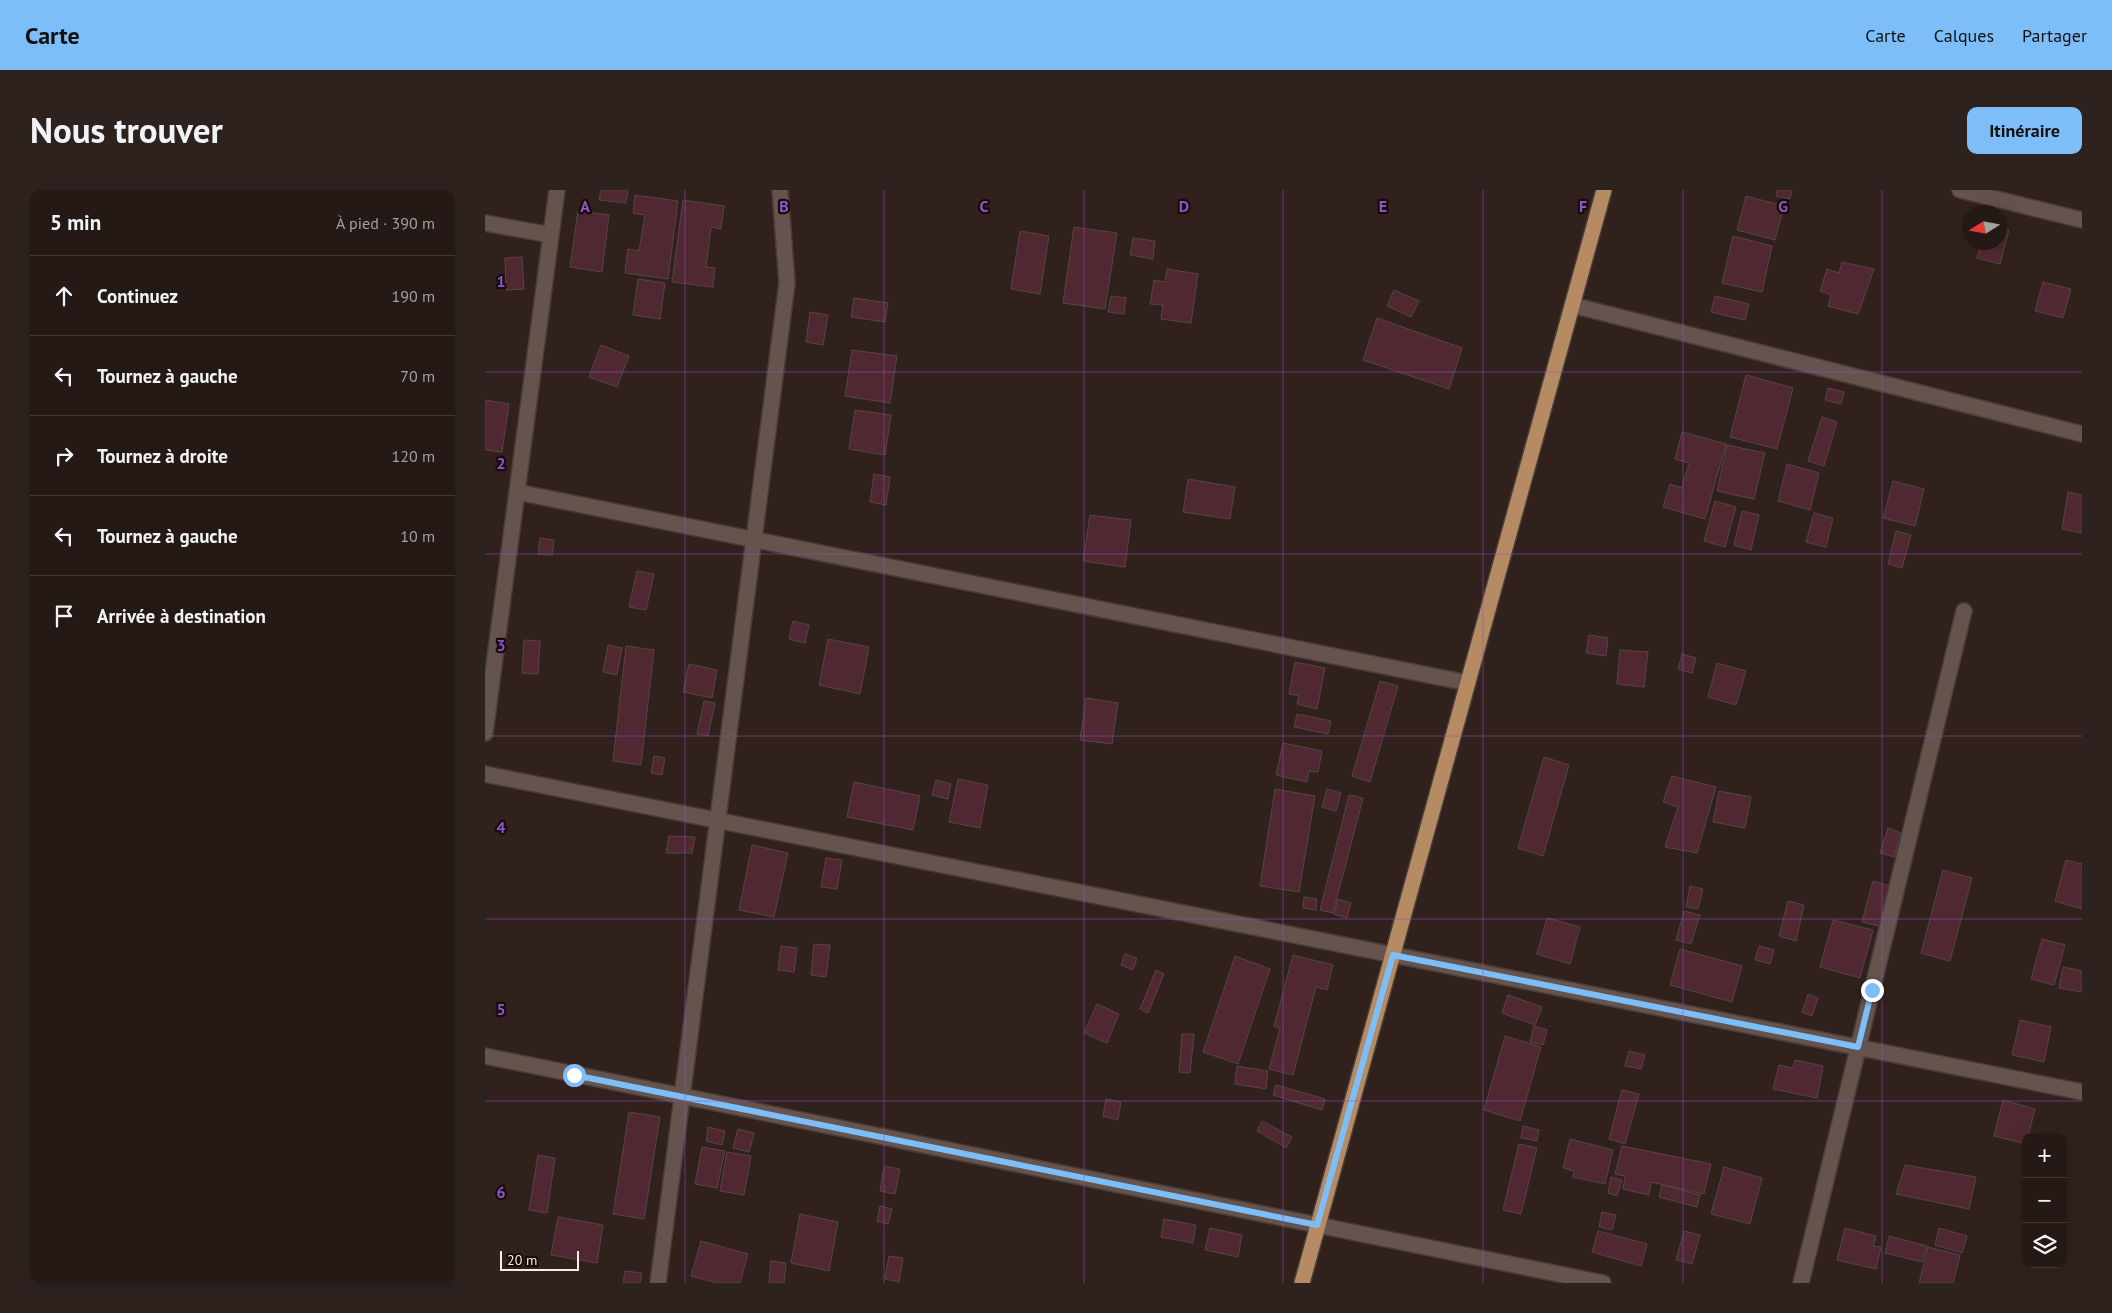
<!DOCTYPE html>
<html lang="fr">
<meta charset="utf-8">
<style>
body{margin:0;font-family:"PT Sans",sans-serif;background:#2d221e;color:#f1f3f6}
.controls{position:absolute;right:15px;bottom:15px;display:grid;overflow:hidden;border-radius:10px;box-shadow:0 5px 20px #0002}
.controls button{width:45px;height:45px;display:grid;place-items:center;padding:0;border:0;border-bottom:1px solid #423834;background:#251915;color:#f1f3f6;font:25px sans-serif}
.compass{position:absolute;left:1477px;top:15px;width:45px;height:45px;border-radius:50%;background:#251915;box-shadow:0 5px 20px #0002;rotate:259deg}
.scale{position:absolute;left:15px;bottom:12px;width:79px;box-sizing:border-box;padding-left:5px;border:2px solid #f7ece8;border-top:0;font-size:14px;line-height:18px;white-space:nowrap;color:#f7ece8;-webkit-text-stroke:4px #140d0b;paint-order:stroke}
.stop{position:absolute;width:15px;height:15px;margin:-11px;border:4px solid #7dbef9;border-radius:50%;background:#fff}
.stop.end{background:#7dbef9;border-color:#fff;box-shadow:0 1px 5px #0008}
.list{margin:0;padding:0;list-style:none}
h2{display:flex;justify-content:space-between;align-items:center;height:65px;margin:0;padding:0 20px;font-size:21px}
h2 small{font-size:16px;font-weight:400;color:#a3a0a0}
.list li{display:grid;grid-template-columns:32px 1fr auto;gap:15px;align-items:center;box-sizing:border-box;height:80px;padding:0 20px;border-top:1px solid #423834}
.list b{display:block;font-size:19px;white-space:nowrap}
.list em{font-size:16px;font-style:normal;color:#a3a0a0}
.icon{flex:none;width:28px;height:28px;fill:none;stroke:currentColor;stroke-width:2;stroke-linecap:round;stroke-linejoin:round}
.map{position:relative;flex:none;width:1597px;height:1093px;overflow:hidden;border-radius:10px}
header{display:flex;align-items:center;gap:30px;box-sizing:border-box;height:70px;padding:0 25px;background:#7dbef9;color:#111}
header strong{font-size:24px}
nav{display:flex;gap:28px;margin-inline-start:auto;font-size:18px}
.intro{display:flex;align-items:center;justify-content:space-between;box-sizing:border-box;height:120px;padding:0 30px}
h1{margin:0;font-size:35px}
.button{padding:12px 22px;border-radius:10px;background:#7dbef9;color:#111;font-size:18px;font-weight:700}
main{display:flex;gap:30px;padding:0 30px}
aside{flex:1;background:#251915;border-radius:10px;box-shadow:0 5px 20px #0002}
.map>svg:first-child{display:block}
.building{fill:#502831;stroke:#574447}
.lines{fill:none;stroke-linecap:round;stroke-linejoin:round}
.minor-casing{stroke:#493c38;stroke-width:18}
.major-casing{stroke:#493c38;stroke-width:18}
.minor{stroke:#65534d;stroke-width:15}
.major{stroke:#b58b63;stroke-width:15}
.route{stroke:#7dbef9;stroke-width:6}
.grid{fill:none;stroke:#9452c7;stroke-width:1;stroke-opacity:0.55}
.grid-label{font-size:16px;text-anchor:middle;font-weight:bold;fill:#9452c7;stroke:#140d0b;stroke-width:4.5;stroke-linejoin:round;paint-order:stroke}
</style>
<header>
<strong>Carte</strong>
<nav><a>Carte</a><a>Calques</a><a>Partager</a></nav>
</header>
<div class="intro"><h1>Nous trouver</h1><a class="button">Itinéraire</a></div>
<main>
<aside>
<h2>5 min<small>À pied · 390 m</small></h2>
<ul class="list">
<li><svg class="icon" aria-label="ahead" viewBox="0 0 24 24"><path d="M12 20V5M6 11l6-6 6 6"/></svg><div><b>Continuez</b></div><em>190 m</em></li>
<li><svg class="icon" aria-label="left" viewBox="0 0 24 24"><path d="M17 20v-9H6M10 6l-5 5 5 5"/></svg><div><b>Tournez à gauche</b></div><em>70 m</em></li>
<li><svg class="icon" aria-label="right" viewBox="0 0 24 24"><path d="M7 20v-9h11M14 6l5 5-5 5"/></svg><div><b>Tournez à droite</b></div><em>120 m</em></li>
<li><svg class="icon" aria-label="left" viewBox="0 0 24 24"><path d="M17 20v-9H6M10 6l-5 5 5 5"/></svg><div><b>Tournez à gauche</b></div><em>10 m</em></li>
<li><svg class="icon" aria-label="arrive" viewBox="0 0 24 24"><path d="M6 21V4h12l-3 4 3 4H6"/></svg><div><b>Arrivée à destination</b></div></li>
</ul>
</aside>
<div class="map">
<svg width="1597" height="1093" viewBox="0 0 1597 1093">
<rect width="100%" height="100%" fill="#31211c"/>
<path class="building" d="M116,0H143L141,13L114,10Z
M1292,0H1307L1305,9L1291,6Z
M150,5L193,11L183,89L140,83L143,59L154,61L160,25L148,23Z
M1261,6L1299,16L1290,50L1252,40Z
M198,10L239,16L236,39L226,37L221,77L230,78L228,97L187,92Z
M93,21L124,25L117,82L85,77Z
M589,37L632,43L620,119L578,113Z
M1514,38L1524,40L1515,74L1492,68L1496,52H1514Z
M535,41L564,46L555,104L526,99Z
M1248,46L1287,56L1277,102L1237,93Z
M648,48L670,51L668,69L645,65Z
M37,67L39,99L21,100L20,68Z
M1357,72L1389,79L1373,124L1343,116L1346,105L1335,101L1342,79L1354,83Z
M682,79L713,84L706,133L676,129L678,115L665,114L669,90L680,92Z
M153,89L180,93L175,129L148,125Z
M1558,92L1586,99L1578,128L1550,121Z
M909,100L934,111L926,127L902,116Z
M626,106L641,108L639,124L623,122Z
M1230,106L1264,114L1260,130L1226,122Z
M369,108L403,113L400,132L366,127Z
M325,122L343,125L338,155L321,152Z
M892,128L977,158L964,199L878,170Z
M116,155L144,166L132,197L104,187Z
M367,160L412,166L405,213L360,206Z
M1261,185L1308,198L1292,259L1245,247Z
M1343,198L1359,202L1356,214L1340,210Z
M0,210L24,214L17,262L0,260Z
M370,220L406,225L400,265L364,259Z
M1337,227L1352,232L1339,276L1323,271Z
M1197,242L1241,254L1220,329L1178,317L1185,294L1197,298L1204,273L1190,269Z
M1242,255L1280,263L1269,309L1232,301Z
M1302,274L1334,283L1325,320L1293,311Z
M389,284L405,287L401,315L385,312Z
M703,289L750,297L745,329L698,322Z
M1408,291L1439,299L1430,336L1398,328Z
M1583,302L1597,305V343L1577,339Z
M1230,311L1251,317L1240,357L1219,351Z
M1257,321L1274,325L1266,360L1249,355Z
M1329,323L1348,328L1341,357L1321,352Z
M605,325L646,330L640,377L598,371Z
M1411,341L1426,345L1417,378L1403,374Z
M55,348L69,350L67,365L53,364Z
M152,381L169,384L161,420L144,417Z
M308,431L324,435L320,453L304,449Z
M1104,445L1123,448L1121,466L1101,463Z
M343,449L384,457L375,504L334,495Z
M39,450L55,451L53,484L37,483Z
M123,455L137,458L132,485L118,482Z
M141,456L169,460L156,575L128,571Z
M1135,460L1163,462L1159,497L1132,494Z
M1197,464L1211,468L1207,483L1193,479Z
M810,472L840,478L832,519L812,514L814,506L804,504Z
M1232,473L1261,481L1251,515L1223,507Z
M204,474L232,480L227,508L198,502Z
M895,491L913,496L885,592L867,586Z
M601,508L633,513L627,554L595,550Z
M219,511L230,513L223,546L212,544Z
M812,524L846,531L843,544L809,537Z
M798,553L837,561L833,582L824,581L822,592L791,585Z
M169,566L180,568L177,585L166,583Z
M1059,567L1084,575L1058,666L1033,658Z
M1187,586L1231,597L1212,663L1180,657L1193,617L1178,612Z
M473,589L503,595L495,638L464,632Z
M451,590L466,594L463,609L447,605Z
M369,592L435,606L428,640L362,627Z
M790,599L830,606L814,702L775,696Z
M842,599L856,603L851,621L837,617Z
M1234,601L1266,607L1260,638L1228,632Z
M864,605L878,608L848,723L835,720Z
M1403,638L1416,643L1409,667L1395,663Z
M184,646L210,647L207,663H181Z
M267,655L303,663L289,727L254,720Z
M341,668L357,670L352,699L336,697Z
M1581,670L1597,674V719L1570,711Z
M1458,680L1487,688L1465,771L1436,763Z
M1388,691L1405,696L1394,736L1377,732Z
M1205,696L1218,699L1213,719L1201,717Z
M819,707L832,709L831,720L818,718Z
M853,709L866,713L862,728L849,724Z
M1303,711L1319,715L1311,751L1294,746Z
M1199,721L1215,725L1206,754L1191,750Z
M1062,728L1095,737L1085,774L1052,764Z
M1348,730L1388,740L1375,788L1335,777Z
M1557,749L1580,755L1569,795L1546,789Z
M329,754L345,755L341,787L326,785Z
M296,756L312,758L309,782L293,780Z
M1274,756L1289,760L1285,774L1270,770Z
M1195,759L1257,776L1247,812L1185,795Z
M640,764L652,768L648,780L636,775Z
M808,765L848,775L842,800L831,797L808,885L784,879L795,838L789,836Z
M750,766L785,779L753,874L718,862Z
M1578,777L1597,781V802L1574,798Z
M671,780L679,784L663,823L655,819Z
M1323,804L1333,808L1327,826L1317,822Z
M1023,805L1057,817L1050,835L1017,823Z
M612,814L634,824L622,853L599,843Z
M1535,830L1566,837L1559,872L1527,865Z
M1049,836L1062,840L1058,855L1045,852Z
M697,844H709L705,883L694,882Z
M1020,846L1056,857L1035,931L999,920Z
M1144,861L1160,865L1156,879L1140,876Z
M1310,870L1338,876L1332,908L1288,899L1294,875L1308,878Z
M752,876L783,881L781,899L750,894Z
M791,895L840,909L837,920L788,905Z
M1137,900L1154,904L1140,954L1124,949Z
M621,909L636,912L633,930L618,926Z
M1518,910L1550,919L1543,947H1541V954L1509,946Z
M144,922L175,927L159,1029L128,1024Z
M777,931L807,947L801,958L772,941Z
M1038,936L1054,940L1052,951L1036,948Z
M223,937L240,941L237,955L221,951Z
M253,939L269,943L264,962L248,958Z
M1085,949L1128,960L1120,994L1088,987L1089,981L1078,978Z
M1034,954L1052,958L1036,1024L1018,1020Z
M1137,956L1226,974L1219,1004L1166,992L1164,1005L1138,999L1140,986L1130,984Z
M217,957L240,961L232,998L210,994Z
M242,962L266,966L259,1005L235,1001Z
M53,965L70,968L62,1023L44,1020Z
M1420,975L1491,987L1484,1019L1411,1004Z
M399,976L415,979L410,1004L395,1001Z
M1239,977L1277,988L1265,1034L1226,1024Z
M1126,987L1137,990L1132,1006L1123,1003Z
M1177,995L1215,1005L1212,1017L1174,1007Z
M395,1016L407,1019L403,1034L392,1031Z
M1117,1022L1131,1025L1127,1040L1114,1037Z
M315,1024L353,1032L344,1081L306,1073Z
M73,1027L118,1035L112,1073L66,1065Z
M679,1029L711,1035L708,1053L676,1047Z
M725,1038L757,1045L753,1067L720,1060Z
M1360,1038L1391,1046L1388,1056L1396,1057L1391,1079L1352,1070Z
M1454,1038L1482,1046L1477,1063L1450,1055Z
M1113,1041L1162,1054L1156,1076L1107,1062Z
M1199,1041L1215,1045L1207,1074L1191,1070Z
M1404,1046L1442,1056L1437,1072L1400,1063Z
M216,1051L263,1064L255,1093H232L206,1086Z
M1443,1057L1475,1065L1468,1093H1434Z
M404,1066L418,1068L414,1092L400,1089Z
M286,1071L301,1073L299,1093H284Z
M140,1081L157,1083L155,1093H138Z"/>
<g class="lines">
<defs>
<path id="minor" d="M1475,0L1597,30
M0,33L66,45
M1087,115L1597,244
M32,302L983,493
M0,543L72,0
M0,584L1597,902
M0,866L1118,1093
M173,1093L302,93L295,0
M1316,1093L1479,421"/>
<path id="major" d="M817,1093L1119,0"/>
</defs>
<use href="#minor" class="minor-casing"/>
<use href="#major" class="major-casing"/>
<use href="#minor" class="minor"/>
<use href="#major" class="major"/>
</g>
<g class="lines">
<path class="route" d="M89,885L832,1035L908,765L1373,857L1387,800"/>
</g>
<path class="grid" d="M200,0V1093M399,0V1093M599,0V1093M798,0V1093M998,0V1093M1198,0V1093M1397,0V1093M0,182H1597M0,364H1597M0,546H1597M0,729H1597M0,911H1597"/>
<g class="grid-label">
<text x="100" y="22">A</text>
<text x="299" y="22">B</text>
<text x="499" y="22">C</text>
<text x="699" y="22">D</text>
<text x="898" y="22">E</text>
<text x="1098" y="22">F</text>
<text x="1298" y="22">G</text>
<text x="16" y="97">1</text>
<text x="16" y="279">2</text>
<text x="16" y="461">3</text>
<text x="16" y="643">4</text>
<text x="16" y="825">5</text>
<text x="16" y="1008">6</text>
</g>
</svg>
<div class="controls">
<button>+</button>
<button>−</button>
<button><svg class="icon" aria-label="layers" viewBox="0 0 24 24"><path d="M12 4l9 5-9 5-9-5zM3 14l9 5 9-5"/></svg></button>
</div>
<svg class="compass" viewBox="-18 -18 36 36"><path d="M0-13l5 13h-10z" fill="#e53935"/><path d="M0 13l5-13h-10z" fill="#a3a0a0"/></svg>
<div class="scale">20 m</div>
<div class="stop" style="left:89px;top:885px"></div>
<div class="stop end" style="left:1387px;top:800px"></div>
</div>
</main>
